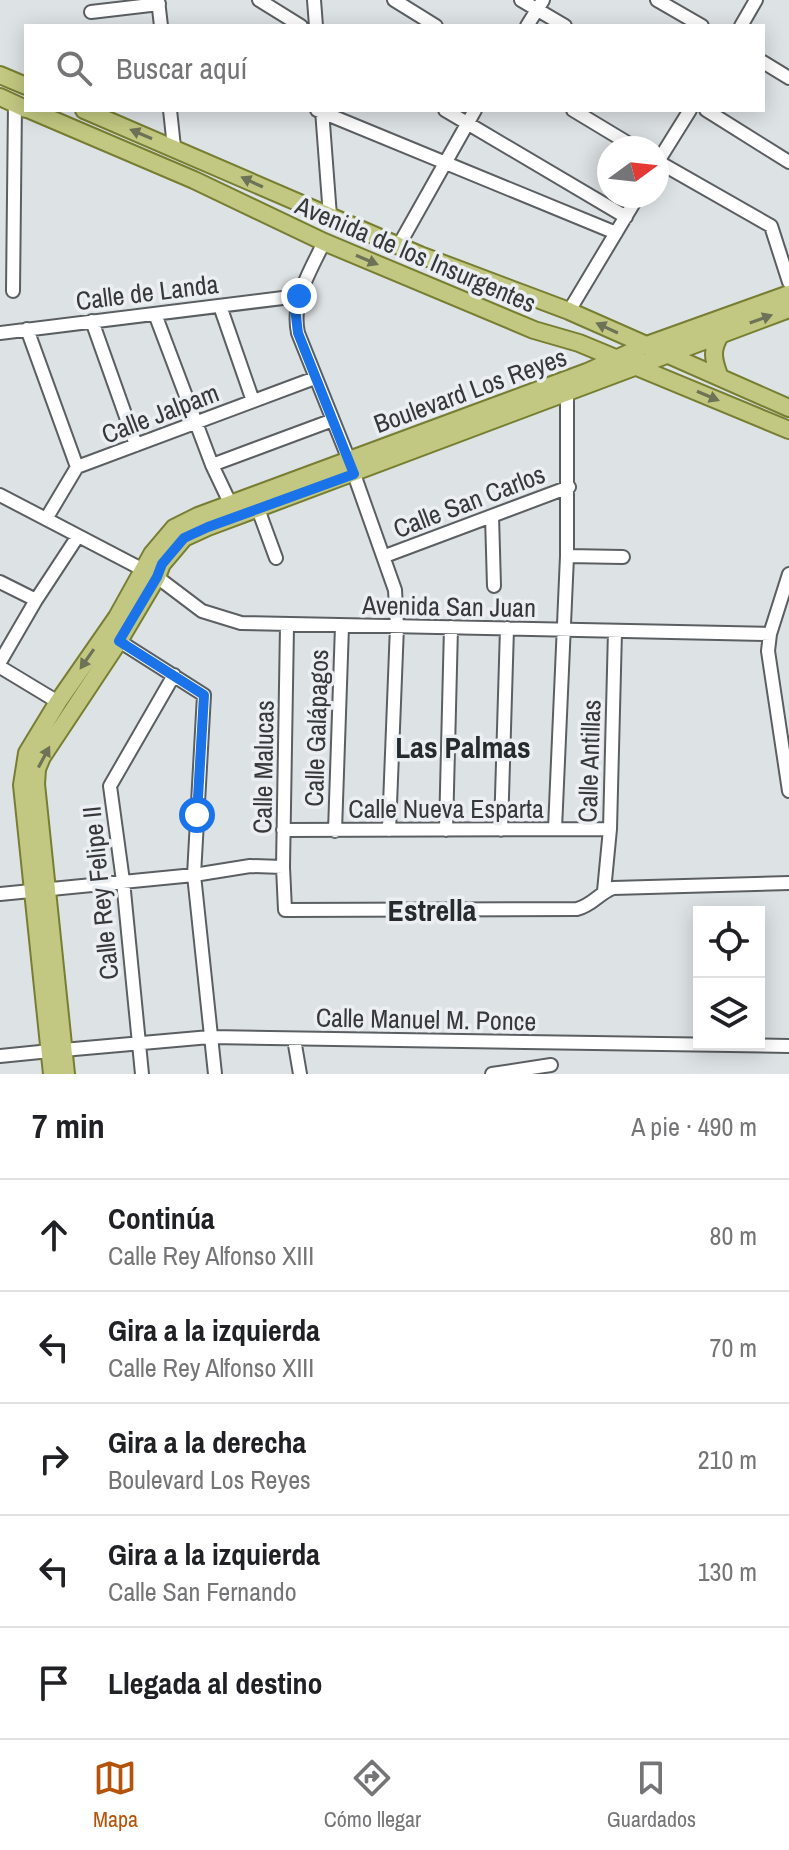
<!DOCTYPE html>
<html lang="es">
<meta charset="utf-8">
<style>
body{margin:0;font-family:"Archivo Narrow",sans-serif;background:#f2f2f2;color:#202124}
.controls{position:absolute;right:24px;bottom:24px;display:grid;overflow:hidden;border-radius:0px;box-shadow:0 4px 20px #0003}
.controls button{width:72px;height:72px;display:grid;place-items:center;padding:0;border:0;border-bottom:2px solid #e0e0e0;background:#fff;color:#202124;font:40px sans-serif}
.compass{position:absolute;left:597px;top:136px;width:72px;height:72px;border-radius:50%;background:#fff;box-shadow:0 4px 20px #0003;rotate:75deg}
.stop{position:absolute;width:24px;height:24px;margin:-18px;border:6px solid #1a73e8;border-radius:50%;background:#fff}
.stop.end{background:#1a73e8;border-color:#fff;box-shadow:0 2px 8px #0008}
.list{margin:0;padding:0;list-style:none}
h2{display:flex;justify-content:space-between;align-items:center;height:104px;margin:0;padding:0 32px;font-size:34px}
h2 small{font-size:26px;font-weight:400;color:#757577}
.list li{display:grid;grid-template-columns:52px 1fr auto;gap:24px;align-items:center;box-sizing:border-box;height:112px;padding:0 32px;border-top:2px solid #e0e0e0}
.list b{display:block;font-size:30px;white-space:nowrap}
.list p{margin:0;font-size:26px;white-space:nowrap;color:#757577}
.list em{font-size:26px;font-style:normal;color:#757577}
.icon{flex:none;width:44px;height:44px;fill:none;stroke:currentColor;stroke-width:2;stroke-linecap:round;stroke-linejoin:round}
.map{position:relative;flex:none;width:789px;height:1074px;overflow:hidden}
.search{position:absolute;background:#fff;box-shadow:0 4px 20px #0003;left:24px;right:24px;top:24px;height:88px;display:flex;align-items:center;gap:20px;box-sizing:border-box;padding:0 28px;border-radius:0px;color:#757577;font-size:30px}
.sheet{height:664px;background:#fff}
nav{display:flex;justify-content:space-around;align-items:center;box-sizing:border-box;height:112px;border-top:2px solid #e0e0e0;background:#fff;font-size:22px;color:#757577}
nav a{display:grid;justify-items:center;gap:4px}
nav .on{color:#b45309}
.map>svg:first-child{display:block}
.lines{fill:none;stroke-linecap:round;stroke-linejoin:round}
.minor-casing{stroke:#5b5f62;stroke-width:16}
.major-casing{stroke:#777e31;stroke-width:20}
.minor{stroke:#fff;stroke-width:12}
.major{stroke:#c2c881;stroke-width:16}
.oneway{fill:#6e7256}
.route{stroke:#1a73e8;stroke-width:10}
.labels{text-anchor:middle;dominant-baseline:central;stroke-width:7;stroke-linejoin:round;paint-order:stroke}
.street-label{font-size:26px;fill:#363839;stroke:#ebeff3}
.quarter-label{font-size:30px;font-weight:bold;fill:#272b2d;stroke:#ebeff3}
</style>
<div class="map">
<svg width="789" height="1074" viewBox="0 0 789 1074">
<rect width="100%" height="100%" fill="#dde2e5"/>
<g class="lines">
<defs>
<path id="minor" d="M158,0L161,26
M259,0L301,26
M314,0L316,26
M394,0L436,26
M521,0L565,26
M657,0L702,26
M91,12L159,4
M527,26L543,0
M741,26L756,0
M763,62L789,78
M170,110L174,147
M317,110L616,233
M322,110L330,216
M445,110L626,217
M573,110L636,148
M706,110L789,162
M657,161L771,226L789,282
M657,163L690,110
M324,242C310,272 291,300 298,333L349,460L395,590L397,626L389,830
M399,245L475,110
M13,291L15,104
M220,306L253,401
M569,311L638,196
M155,314L212,465L231,505
M92,321L136,445
M27,329L77,467
M0,333L299,296
M212,465L333,420
M0,495L157,577L202,611L241,623L770,634
M258,509L276,558
M492,516L494,586
M46,519L77,467L315,378
M385,556L569,487
M567,556L623,557
M789,574L770,634L768,651L789,791
M0,582L36,600
M287,626L283,867L285,910L577,909C593,905 599,893 613,888L789,883
M119,641L204,695L194,875L215,1074
M0,662L36,600L78,536
M0,667L58,702
M555,829L567,556V393
M283,830L610,829
M446,830L451,627
M501,830L507,628
M335,831L342,626
M604,891L610,829L615,631
M0,894L194,875L250,866L283,867
M294,1039L300,1074
M63,1050L210,1037L789,1046
M0,1056L50,1051
M142,1074L123,881L110,786L174,675
M492,1074L551,1065"/>
<path id="major" d="M0,75L26,86
M0,97L26,109
M30,110L194,180L324,242L534,330L579,343L789,430
M84,110L420,255L569,311L789,408
M719,375C713,359 711,349 721,334
M52,1074L22,785L27,753L58,702L117,617L152,554L174,528L198,516L587,372L644,346L789,294
M66,1074L36,784L37,769L42,757L119,641L157,577L162,564L184,538L208,527L789,309"/>
</defs>
<use href="#minor" class="minor-casing"/>
<use href="#major" class="major-casing"/>
<use href="#minor" class="minor"/>
<use href="#major" class="major"/>
</g>
<defs><path id="oneway-solid" d="M-6-.8H1V-3.2L6.5 0L1 3.2V.8H-6Z" transform="scale(2)"/></defs>
<g class="oneway">
<use href="#oneway-solid" transform="translate(141 134) rotate(-157)"/>
<use href="#oneway-solid" transform="translate(252 182) rotate(-155)"/>
<use href="#oneway-solid" transform="translate(367 260) rotate(23)"/>
<use href="#oneway-solid" transform="translate(761 319) rotate(-20)"/>
<use href="#oneway-solid" transform="translate(607 328) rotate(-155)"/>
<use href="#oneway-solid" transform="translate(708 396) rotate(23)"/>
<use href="#oneway-solid" transform="translate(87 659) rotate(125)"/>
<use href="#oneway-solid" transform="translate(44 757) rotate(-62)"/>
</g>
<g class="lines">
<path class="route" d="M197,815L204,695L119,641L157,577L162,564L184,538L208,527L354,474L298,333L295,308L299,296"/>
</g>
<g class="labels">
<g class="street-label">
<text transform="translate(416 254) rotate(23)">Avenida de los Insurgentes</text>
<text transform="translate(147 292) rotate(-7)">Calle de Landa</text>
<text transform="translate(470 390) rotate(-20)">Boulevard Los Reyes</text>
<text transform="translate(160 413) rotate(-21)">Calle Jalpam</text>
<text transform="translate(469 501) rotate(-21)">Calle San Carlos</text>
<text transform="translate(449 606) rotate(1)">Avenida San Juan</text>
<text transform="translate(316 728) rotate(-88)">Calle Galápagos</text>
<text transform="translate(589 761) rotate(-88)">Calle Antillas</text>
<text transform="translate(263 767) rotate(-89)">Calle Malucas</text>
<text x="446" y="808">Calle Nueva Esparta</text>
<text transform="translate(100 893) rotate(-96)">Calle Rey Felipe II</text>
<text transform="translate(426 1019) rotate(1)">Calle Manuel M. Ponce</text>
</g>
<g class="quarter-label">
<text x="463" y="747">Las Palmas</text>
<text x="432" y="910">Estrella</text>
</g>
</g>
</svg>
<div class="controls">
<button><svg class="icon" aria-label="locate" viewBox="0 0 24 24"><circle cx="12" cy="12" r="6"/><path d="M12 2v4M12 18v4M2 12h4M18 12h4"/></svg></button>
<button><svg class="icon" aria-label="layers" viewBox="0 0 24 24"><path d="M12 4l9 5-9 5-9-5zM3 14l9 5 9-5"/></svg></button>
</div>
<svg class="compass" viewBox="-18 -18 36 36"><path d="M0-13l5 13h-10z" fill="#e53935"/><path d="M0 13l5-13h-10z" fill="#757577"/></svg>
<div class="stop" style="left:197px;top:815px"></div>
<div class="stop end" style="left:299px;top:296px"></div>
<div class="search"><svg class="icon" aria-label="search" viewBox="0 0 24 24"><circle cx="10" cy="10" r="6"/><path d="M15 15l6 6"/></svg>Buscar aquí</div>
</div>
<section class="sheet">
<h2>7 min<small>A pie · 490 m</small></h2>
<ul class="list">
<li><svg class="icon" aria-label="ahead" viewBox="0 0 24 24"><path d="M12 20V5M6 11l6-6 6 6"/></svg><div><b>Continúa</b><p>Calle Rey Alfonso XIII</p></div><em>80 m</em></li>
<li><svg class="icon" aria-label="left" viewBox="0 0 24 24"><path d="M17 20v-9H6M10 6l-5 5 5 5"/></svg><div><b>Gira a la izquierda</b><p>Calle Rey Alfonso XIII</p></div><em>70 m</em></li>
<li><svg class="icon" aria-label="right" viewBox="0 0 24 24"><path d="M7 20v-9h11M14 6l5 5-5 5"/></svg><div><b>Gira a la derecha</b><p>Boulevard Los Reyes</p></div><em>210 m</em></li>
<li><svg class="icon" aria-label="left" viewBox="0 0 24 24"><path d="M17 20v-9H6M10 6l-5 5 5 5"/></svg><div><b>Gira a la izquierda</b><p>Calle San Fernando</p></div><em>130 m</em></li>
<li><svg class="icon" aria-label="arrive" viewBox="0 0 24 24"><path d="M6 21V4h12l-3 4 3 4H6"/></svg><div><b>Llegada al destino</b></div></li>
</ul>
</section>
<nav>
<a class="on"><svg class="icon" aria-label="map" viewBox="0 0 24 24"><path d="M3 6l6-2 6 2 6-2v14l-6 2-6-2-6 2zM9 4v14M15 6v14"/></svg>Mapa</a>
<a><svg class="icon" aria-label="directions" viewBox="0 0 24 24"><path d="M12 3l9 9-9 9-9-9zM9 14v-3h6M13 9l2 2-2 2"/></svg>Cómo llegar</a>
<a><svg class="icon" aria-label="saved" viewBox="0 0 24 24"><path d="M7 4h10v16l-5-4-5 4z"/></svg>Guardados</a>
</nav>
